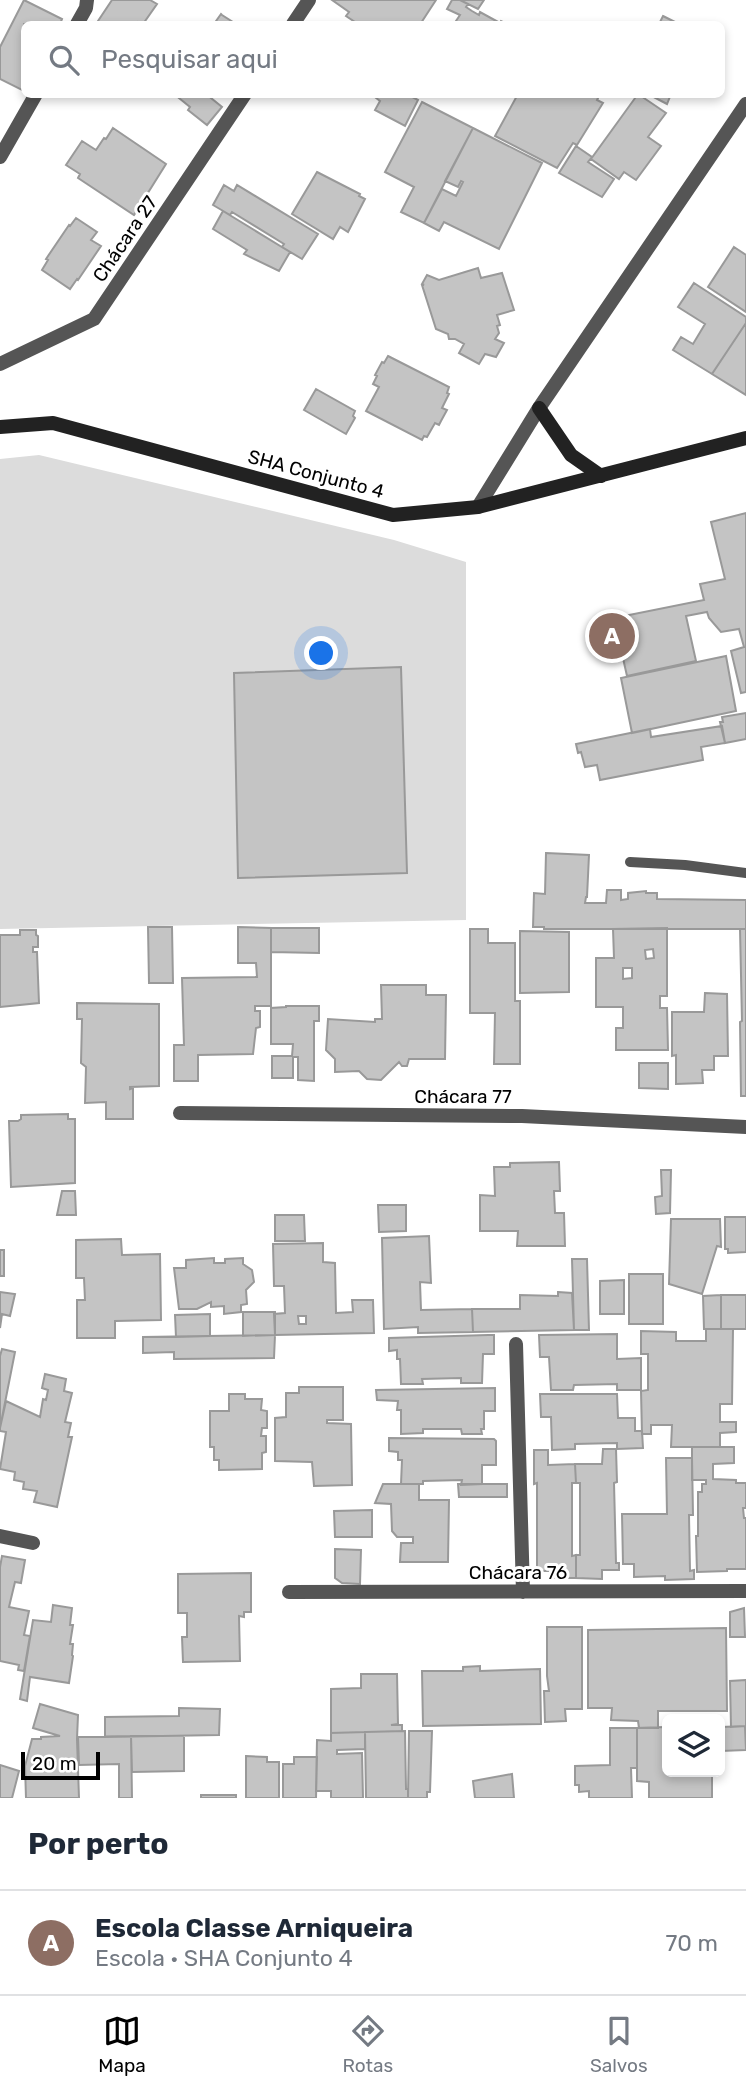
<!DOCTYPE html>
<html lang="pt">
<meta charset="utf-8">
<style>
body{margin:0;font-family:Rubik,sans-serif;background:#f6f6f7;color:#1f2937}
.controls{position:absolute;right:21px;bottom:21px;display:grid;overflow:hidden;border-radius:10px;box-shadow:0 4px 10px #0003}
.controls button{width:63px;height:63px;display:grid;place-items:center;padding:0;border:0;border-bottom:2px solid #e0e1e3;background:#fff;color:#1f2937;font:35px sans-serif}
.scale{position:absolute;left:21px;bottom:18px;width:79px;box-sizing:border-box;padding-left:7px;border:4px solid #000;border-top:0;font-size:19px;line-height:24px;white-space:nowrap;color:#000;-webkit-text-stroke:5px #fff;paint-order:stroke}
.you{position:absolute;left:322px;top:654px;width:24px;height:24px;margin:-18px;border:5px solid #fff;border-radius:50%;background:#1a73e8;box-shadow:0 0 0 10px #1a73e833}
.badge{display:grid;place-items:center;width:46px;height:46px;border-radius:50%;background:#000;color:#fff;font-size:23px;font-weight:700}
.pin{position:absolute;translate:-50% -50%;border:4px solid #fff;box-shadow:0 2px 7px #0006}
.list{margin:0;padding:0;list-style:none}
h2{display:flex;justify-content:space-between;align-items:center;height:91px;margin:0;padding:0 28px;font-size:30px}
h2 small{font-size:23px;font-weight:400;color:#747a83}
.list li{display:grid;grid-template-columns:46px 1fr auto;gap:21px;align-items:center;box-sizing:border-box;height:105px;padding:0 28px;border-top:2px solid #e0e1e3}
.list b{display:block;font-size:26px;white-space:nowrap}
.list p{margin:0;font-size:23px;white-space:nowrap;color:#747a83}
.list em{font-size:23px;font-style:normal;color:#747a83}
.icon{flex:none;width:38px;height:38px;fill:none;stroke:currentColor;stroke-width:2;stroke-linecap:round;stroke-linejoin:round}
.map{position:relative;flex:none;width:746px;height:1798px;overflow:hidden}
.search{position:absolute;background:#fff;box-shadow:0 4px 10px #0003;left:21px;right:21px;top:21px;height:77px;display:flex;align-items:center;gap:18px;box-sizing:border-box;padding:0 24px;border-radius:10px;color:#747a83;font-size:26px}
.sheet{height:196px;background:#fff}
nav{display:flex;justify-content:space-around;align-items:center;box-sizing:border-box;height:98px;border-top:2px solid #e0e1e3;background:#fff;font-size:19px;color:#747a83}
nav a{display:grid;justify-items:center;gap:4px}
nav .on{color:#000}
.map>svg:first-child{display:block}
.green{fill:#dcdcdc}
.building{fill:#c4c4c4;stroke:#999;stroke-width:2;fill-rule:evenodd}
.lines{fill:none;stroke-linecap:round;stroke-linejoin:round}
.lane{stroke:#555;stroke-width:10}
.street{stroke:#555;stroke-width:14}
.secondary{stroke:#222;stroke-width:14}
.labels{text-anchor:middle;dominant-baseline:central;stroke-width:6;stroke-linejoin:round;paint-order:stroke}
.street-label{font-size:19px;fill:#000;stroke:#fff}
</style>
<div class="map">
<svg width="746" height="1798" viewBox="0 0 746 1798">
<rect width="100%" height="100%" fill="#fff"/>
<path class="green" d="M39,455L394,540L466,562V920L0,929V459Z"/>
<path class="building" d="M24,0L62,19L60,24H24V91L0,79V47Z
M112,0H150L157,4L143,24L138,22L136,24H96Z
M332,0H436L421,23L418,24H358L346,16L349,12Z
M452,0H460L468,4L466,7L472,11L479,15L480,12L500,23L501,21L507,24H454L460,15L447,9Z
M460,0H484L478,9Z
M221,14L222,15L236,24H214Z
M663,16L679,24H659Z
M174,94H206L222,107L207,125L188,110L190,107Z
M371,94H407L418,100L405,126L375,110L380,101Z
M518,94H600L597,100L603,103L577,145L573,143L557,168L495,136Z
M638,94L666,113L648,137L661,146L636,180L624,172L619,179L591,159Z
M648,94H671L667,104Z
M422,102L473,128L424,223L401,212L414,187L385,172Z
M113,128L166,164L134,215L78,178L80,174L66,165L82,141L96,150L104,138L106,139Z
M473,128L542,163L499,249L444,222L439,231L424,223L442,189L456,196L463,182L461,181L458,187L445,181Z
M576,146L592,157L588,162L614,179L602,197L559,173Z
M317,172L360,194L359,196L365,199L348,232L340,227L333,239L292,214Z
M224,185L234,191L237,185L318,234L302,259L282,247L284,244L232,212L230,215L213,205Z
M223,211L290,252L279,271L244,254L247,250L213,229Z
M76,218L97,232L91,240L101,246L78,280L77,279L70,289L42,270L48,260L46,259L69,225L70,226Z
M734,247L746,255V312L708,287Z
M478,268L481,278L502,273L514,310L497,315L500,325L497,326L499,333L495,339L504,343L496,357L485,354L479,364L459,353L464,344L455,339H449L448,334L436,329L422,285H424L422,284L427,275L439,280Z
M694,283L746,317V323L712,374L673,350L681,337L693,344L705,324L678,307Z
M746,323V395L712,374Z
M388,356L449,387L447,393L449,394L442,408L447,410L441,421L439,425L435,423L427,437L424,436L422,440L366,411L379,387L373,384L377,376L375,375L382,362L384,363Z
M316,389L355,411L353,416L355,418L346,434L304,410Z
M746,513V692L741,693L731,651L744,647L739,629L721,632L709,618L707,612L686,616L696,661L627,676L614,618L704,600L700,584L725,579L711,522Z
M726,656L736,711L632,733L621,678Z
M401,667L407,873L238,878L234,673Z
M746,713V739L725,743L720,722H723L722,717Z
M722,726L725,743L701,747L703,760L600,780L597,765L585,767L581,752L578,753L576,744L650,729L651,737Z
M546,853L589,855L587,897H586L585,903H606L607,890H621V900L628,899V893L646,891V893H657V899L746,900V929H544V927H533L534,893L545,894Z
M148,927H172L173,983H149Z
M238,927L271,928V1006H255V1011H260V1027L256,1028L253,1054L198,1055V1081H174V1045H184L182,978L257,977L256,963H238Z
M271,928H319V953L271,952Z
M667,928V996H660V1008H667L668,1050H616V1028H623V1007H596V958H614L613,929ZM653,949L654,958L646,959L645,950ZM623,968H632V978L623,979Z
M470,929H488V943H515V1001H520V1064H494L495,1013H470Z
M740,929H746V1096H741L740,1022L742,1021Z
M20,930H36V935L38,936V947H33V952H37L39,1003L0,1007V935H20Z
M520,931L569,932V992L520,993Z
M381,985H426V995H446L445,1059H409L407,1066H402L399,1062L381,1080L367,1079L359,1071L335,1072V1059L326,1050L328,1019L375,1022V1019H382Z
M705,993L727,994L728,1056H714V1070H702L703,1083L676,1084V1055L672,1056V1012H704Z
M77,1003L159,1004V1086L130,1087V1089L133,1088V1119H106V1102L85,1103L86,1067L81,1063L82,1019H77Z
M286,1006H319V1021H314V1081L298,1080V1057H293V1078H272V1056H292L293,1044H271V1008L286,1007Z
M639,1063H668V1089L639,1088Z
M68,1114V1119H75V1183L11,1187L9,1121H18L21,1119V1115Z
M559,1162L560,1191H554L555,1213H564L565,1246H517L518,1231H480V1195L495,1196L494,1167H510V1163Z
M661,1170H671L670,1213L656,1214L655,1197L662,1196Z
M62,1191H75L76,1215H57Z
M378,1205H406V1231L379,1232Z
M275,1215H304L305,1241H275Z
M725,1217H746V1252L728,1253V1249H725Z
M671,1219H720L721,1247L717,1246L702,1294L669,1284Z
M429,1236L431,1283L420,1282L421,1310L472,1309L473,1332L418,1333V1327L384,1329L382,1238Z
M121,1239L122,1255L160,1254L161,1320L115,1321V1338H77V1300H85L84,1278H76V1240Z
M323,1243V1262L335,1263L336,1313L353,1312L352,1300H373L374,1333L275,1335L274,1314L285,1313L284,1286H274L273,1244ZM298,1316H306V1324H299Z
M0,1250H4V1276H0Z
M214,1258V1263H225V1259L243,1258V1264L252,1270L254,1282L246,1290L247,1304L241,1305V1312L224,1314V1306L211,1307V1302L197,1309H179L174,1268H186V1260Z
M572,1259H587L589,1330H574Z
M629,1274H663V1324H629Z
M624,1280V1314H600V1281Z
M0,1292L15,1294L10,1316L2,1314L0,1328Z
M558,1292L572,1293L574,1330L473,1332L472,1309H520V1295L558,1296Z
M721,1295V1329H704L703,1296Z
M721,1295H746V1329H721Z
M243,1312H275V1335L243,1336Z
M210,1314V1336L176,1337L175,1315Z
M706,1329H733L732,1404H720V1422H736V1432L720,1433V1447H671L672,1425H651V1434H642L641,1391L648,1390V1354H641V1331L676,1332V1341H706Z
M617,1334V1359L641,1358V1390H617V1384L574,1385L573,1390H551L549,1357H540L539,1335Z
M275,1335L274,1358L174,1359V1352L143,1353V1337Z
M488,1335H494V1354H483L482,1383H461V1378L422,1379L423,1384H401L400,1359H397V1350L389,1351V1338Z
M2,1349L15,1352L0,1428V1356Z
M45,1374L66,1379L64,1391L72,1393L65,1422L71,1423L68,1437H72L57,1507L34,1502L37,1491L23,1489L24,1482L14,1480L15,1472L0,1469L6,1432L0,1431V1428L6,1401L40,1417L43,1399L46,1400L48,1390L42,1388Z
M299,1387H343V1420H327V1423L351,1424L352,1485L314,1486L312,1462L275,1461V1418L286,1417V1393H299Z
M495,1388V1411H484V1429H481L482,1434H462L461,1429H423V1433L401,1434V1410H397L398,1401L377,1400L376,1390Z
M229,1394H245V1399H262L261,1410L267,1411V1428H262L261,1436H266V1452L262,1453V1469L219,1470V1460H214V1447H210V1411H229Z
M540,1394H617L618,1418H635V1431H642L643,1448L617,1449V1443L575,1444V1449L552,1450L551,1417H541Z
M389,1438L494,1439L496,1441V1465H482V1484L461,1485L462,1480L423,1481V1484H401L402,1460H398V1452L389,1451Z
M692,1447H734V1463L713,1464V1479L736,1480V1483H746V1508H743L744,1518H746V1569H727V1571L697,1572L696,1536H698V1492H702V1484H706V1480H692Z
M603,1449H616L617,1482L614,1483L616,1563H619V1570H602V1579L576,1578V1555H580V1483H576L575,1464H602Z
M534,1450H548V1465L575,1464L576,1483H572V1556L576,1555V1578H552L551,1571H537V1483L534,1484Z
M666,1458H692L693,1515H689L690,1571L694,1570V1579L665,1580V1576L634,1577V1564H623L622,1514H667Z
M383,1484H419V1500H449L448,1562H400L401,1543H413V1537H397L392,1531L391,1504L375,1503Z
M458,1484H507V1497H459Z
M372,1510V1537H335L334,1511Z
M335,1549L361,1550L360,1584L342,1583L335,1578Z
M2,1556L25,1560L21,1583L15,1582L9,1607L29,1611L24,1635L30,1636L24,1671L18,1670L19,1665L0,1661V1567Z
M251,1573V1612H244V1617L239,1616L240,1661L183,1662L182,1637H187V1613H178V1574Z
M53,1605L72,1608L70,1625H73L70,1644H73L72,1655L73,1656L69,1683L30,1677L27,1701L20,1699L33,1620L51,1622Z
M744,1608L745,1637H730V1612Z
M547,1627H582V1709H565L566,1721L545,1722L544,1691H549L547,1676Z
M726,1628L727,1711H658V1728H639L638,1721L611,1720L612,1708H588V1630Z
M480,1666V1671L540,1669L541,1724L423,1726L422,1671H463V1667Z
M361,1674H397L398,1724L391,1725H402V1731L331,1733V1689L361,1688Z
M746,1680V1726L731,1727L730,1681Z
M40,1704L78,1715L77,1739L79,1798H26L25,1766L32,1739H41V1737L60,1736L33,1728Z
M179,1708L220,1709L219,1735L105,1737V1717L179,1716Z
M745,1726L746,1750L721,1751L722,1727Z
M664,1727L665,1766H667V1772H712V1798H649V1782L637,1781V1728Z
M610,1728H637V1768H631L632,1798H589V1791L579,1792V1785H575V1766L610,1765Z
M405,1731L406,1789H408V1798H366L365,1732Z
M409,1731H432L430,1792H427V1798H408Z
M365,1732V1749L337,1750V1754L362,1753L363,1798H331V1791H316L317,1740L331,1741V1733Z
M131,1736H184V1771L132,1772Z
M131,1736L132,1798H119V1764L79,1765L78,1737Z
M246,1756L267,1757V1762H279V1798H246Z
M294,1757H317L316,1798H283V1764H294Z
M0,1765L19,1771L12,1798H0Z
M512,1774L514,1798H475L473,1781Z
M201,1795H236V1798H201Z"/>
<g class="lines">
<path class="lane" d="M630,862L685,865L746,873"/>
<path class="street" d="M77,24L86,8L87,0
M293,24L309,0
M0,157L36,94
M0,364L94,319L245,94
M478,507L539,408L746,104
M180,1113L522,1116L746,1127
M516,1344L523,1592
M0,1536L33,1543
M289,1592L746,1591"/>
<path class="secondary" d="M539,408L571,455L601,476
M0,427L53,423L393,515L478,507L746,438"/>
</g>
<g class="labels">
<g class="street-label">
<text transform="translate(125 239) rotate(-56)">Chácara 27</text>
<text transform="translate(316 474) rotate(15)">SHA Conjunto 4</text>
<text x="463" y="1096">Chácara 77</text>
<text x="518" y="1572">Chácara 76</text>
</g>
</g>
</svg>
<div class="controls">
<button><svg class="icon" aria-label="layers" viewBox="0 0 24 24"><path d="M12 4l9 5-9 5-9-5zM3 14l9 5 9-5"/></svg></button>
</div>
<div class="scale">20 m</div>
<div class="you"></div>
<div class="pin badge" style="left:612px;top:636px;background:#8d6e63">A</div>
<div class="search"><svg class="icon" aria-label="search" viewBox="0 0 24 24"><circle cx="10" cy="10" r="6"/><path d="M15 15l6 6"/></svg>Pesquisar aqui</div>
</div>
<section class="sheet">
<h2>Por perto<small></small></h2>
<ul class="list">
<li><span class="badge" style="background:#8d6e63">A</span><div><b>Escola Classe Arniqueira</b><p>Escola · SHA Conjunto 4</p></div><em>70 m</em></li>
</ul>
</section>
<nav>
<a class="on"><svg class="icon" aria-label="map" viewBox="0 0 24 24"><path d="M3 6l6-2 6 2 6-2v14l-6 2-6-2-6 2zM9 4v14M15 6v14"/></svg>Mapa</a>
<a><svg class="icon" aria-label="directions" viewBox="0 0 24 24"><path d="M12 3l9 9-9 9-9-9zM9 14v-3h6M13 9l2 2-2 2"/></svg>Rotas</a>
<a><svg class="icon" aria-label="saved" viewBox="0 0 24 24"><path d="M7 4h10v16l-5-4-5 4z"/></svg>Salvos</a>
</nav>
